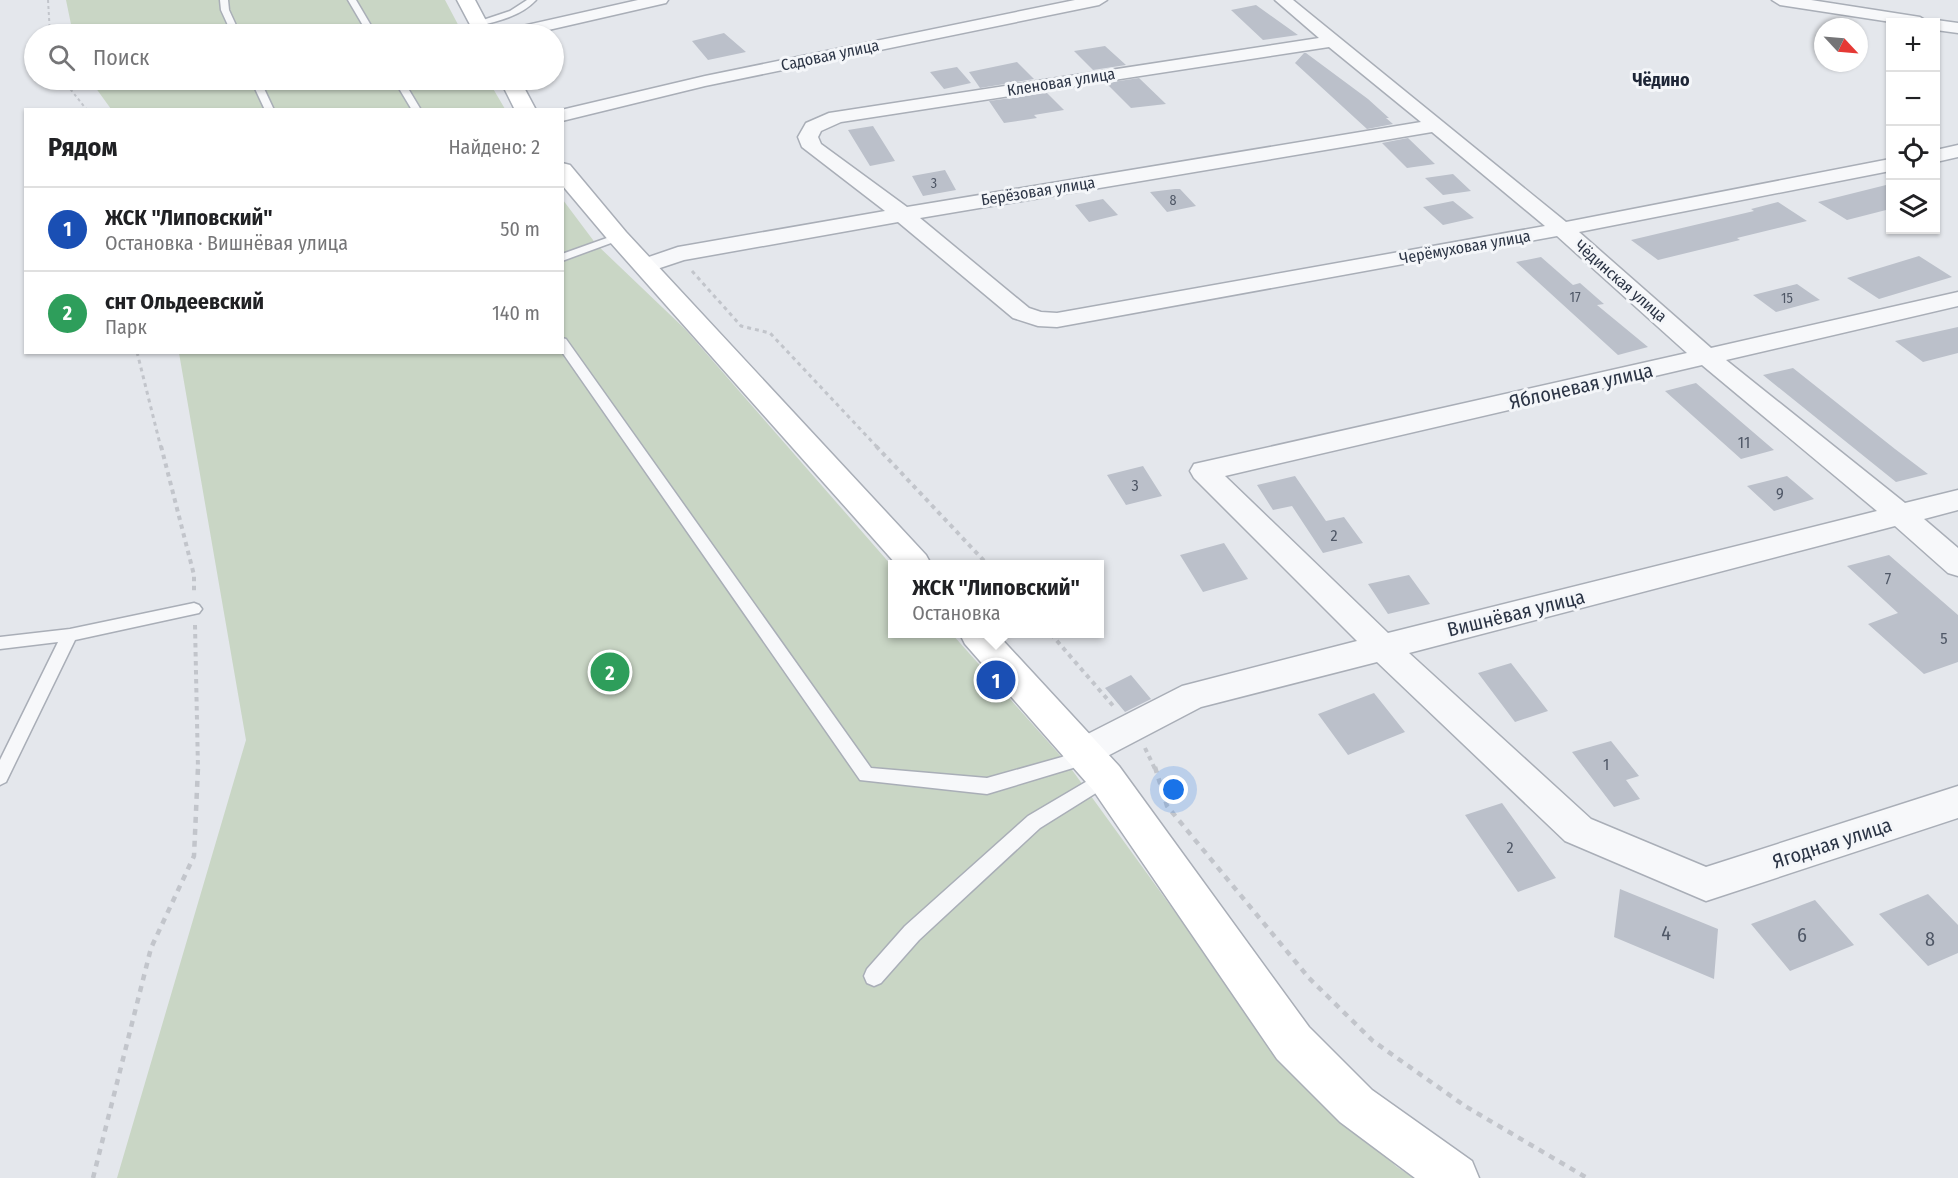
<!DOCTYPE html>
<html lang="ru">
<meta charset="utf-8">
<style>
body{margin:0;font-family:"Fira Sans Condensed",sans-serif;background:#f6f6f6;color:#202124}
.controls{position:absolute;right:18px;top:18px;display:grid;overflow:hidden;border-radius:0px;box-shadow:0 2px 4px #0004}
.controls button{width:54px;height:54px;display:grid;place-items:center;padding:0;border:0;border-bottom:2px solid #e0e0e0;background:#fff;color:#202124;font:30px sans-serif}
.compass{position:absolute;left:1814px;top:18px;width:54px;height:54px;border-radius:50%;background:#fff;box-shadow:0 2px 4px #0004;rotate:116deg}
.you{position:absolute;left:1174px;top:790px;width:21px;height:21px;margin:-15px;border:4px solid #fff;border-radius:50%;background:#1a73e8;box-shadow:0 0 0 9px #1a73e833}
.badge{display:grid;place-items:center;width:39px;height:39px;border-radius:50%;background:#1a73e8;color:#fff;font-size:20px;font-weight:700}
.pin{position:absolute;translate:-50% -50%;border:3px solid #fff;box-shadow:0 2px 6px #0006}
.popup{position:absolute;left:888px;top:560px;width:216px;height:78px;box-sizing:border-box;display:grid;place-content:center;border-radius:0px;background:#fff;filter:drop-shadow(0 2px 4px #0005);font-size:20px;white-space:nowrap;color:#757577}
.popup b{font-size:22px;color:#202124}
.popup::after{content:'';position:absolute;left:50%;top:100%;margin-left:-12px;border:12px solid transparent;border-top-color:#fff}
.list{margin:0;padding:0;list-style:none}
h2{display:flex;justify-content:space-between;align-items:center;height:78px;margin:0;padding:0 24px;font-size:26px}
h2 small{font-size:20px;font-weight:400;color:#757577}
.list li{display:grid;grid-template-columns:39px 1fr auto;gap:18px;align-items:center;box-sizing:border-box;height:84px;padding:0 24px;border-top:2px solid #e0e0e0}
.list b{display:block;font-size:22px;white-space:nowrap}
.list p{margin:0;font-size:20px;white-space:nowrap;color:#757577}
.list em{font-size:20px;font-style:normal;color:#757577}
.icon{flex:none;width:33px;height:33px;fill:none;stroke:currentColor;stroke-width:2;stroke-linecap:round;stroke-linejoin:round}
.map{position:relative;flex:none;width:1958px;height:1178px;overflow:hidden}
.search{position:absolute;background:#fff;box-shadow:0 2px 4px #0004;left:24px;top:24px;width:540px;height:66px;display:flex;align-items:center;gap:15px;box-sizing:border-box;padding:0 21px;border-radius:33px;color:#757577;font-size:22px}
.panel{position:absolute;background:#fff;box-shadow:0 2px 4px #0004;left:24px;top:108px;width:540px;height:246px;border-radius:0px}
.map>svg:first-child{display:block}
.green{fill:#c9d6c5}
.building{fill:#bbc0ca}
.lines{fill:none;stroke-linecap:round;stroke-linejoin:round}
.lane-casing{stroke:#a9aeb7;stroke-width:3}
.street-casing{stroke:#a9aeb7;stroke-width:3}
.secondary-casing{stroke:#a9aeb7;stroke-width:3}
.path-far3{stroke:#c2c5cb;stroke-width:2;stroke-dasharray:3 3;stroke-linecap:butt}
.path-far2{stroke:#c2c5cb;stroke-width:3;stroke-dasharray:4 4;stroke-linecap:butt}
.path-far1{stroke:#c2c5cb;stroke-width:4;stroke-dasharray:4.5 4.5;stroke-linecap:butt}
.path{stroke:#c2c5cb;stroke-width:4.5;stroke-dasharray:6 6;stroke-linecap:butt}
.lane{fill:#f7f8fa;fill-rule:evenodd}
.street{fill:#f7f8fa;fill-rule:evenodd}
.secondary{fill:#fff;fill-rule:evenodd}
.labels{text-anchor:middle;dominant-baseline:central;stroke-width:6;stroke-linejoin:round;paint-order:stroke}
.far-number-label{font-size:14px;fill:#4f5766}
.far-street-label{font-size:16px;fill:#2b3445;stroke:#f4f6f9}
.number-label{font-size:16px;fill:#4f5766}
.far-neighbourhood-label{font-size:18px;font-weight:bold;fill:#1d2536;stroke:#f4f6f9}
.street-label{font-size:20px;fill:#2b3445;stroke:#f4f6f9}
.near-number-label{font-size:20px;fill:#4f5766}
</style>
<div class="map">
<svg width="1958" height="1178" viewBox="0 0 1958 1178">
<rect width="100%" height="100%" fill="#e4e7ec"/>
<path class="green" d="M66,0H445L463,34H73Z
M90,80H488L505,109H111Z
M563,200L596,244L685,329L892,566V634H952L1067,763L1288,1068L1397,1167L1414,1178H117L246,740L179,353L562,352Z"/>
<path class="building" d="M1256,5L1298,35L1263,40L1231,10Z
M724,33L746,52L708,60L692,41Z
M1105,46L1126,65L1093,70L1074,51Z
M1304,53H1306L1368,99L1389,118H1386L1393,124L1367,129L1295,63Z
M1017,62L1034,79L980,88L969,72Z
M957,67L971,83L944,89L930,72Z
M1139,78L1166,104L1131,108L1106,83Z
M1047,93L1064,110L1034,115L1037,118L1004,123L989,101Z
M873,126L895,161L870,166L848,130Z
M1408,138L1435,164L1407,168L1382,143Z
M945,170L956,190L923,196L912,176Z
M1453,174L1471,191L1443,195L1425,178Z
M1890,184V209L1847,220L1818,202Z
M1175,189H1180L1196,206L1167,212L1150,192Z
M1103,199L1118,215L1089,222L1075,205Z
M1453,201L1474,218L1443,225L1423,207Z
M1778,202L1807,221L1737,238L1740,240L1658,260L1631,240L1754,211L1751,209Z
M1919,256L1952,277L1879,299L1847,278Z
M1541,257L1573,285L1580,283L1604,304L1597,305L1648,347L1618,355L1516,262Z
M1797,284L1820,300L1776,312L1753,295Z
M1958,327V353L1923,362L1895,341Z
M1793,368L1895,449L1928,474L1896,482L1763,375Z
M1696,383L1746,426L1774,450L1741,459L1665,391Z
M1143,466L1162,496L1126,505L1107,475Z
M1295,476L1326,521L1344,517L1363,543L1323,553L1292,506L1273,510L1257,485Z
M1787,476L1814,499L1774,511L1747,486Z
M1224,543L1248,579L1203,592L1180,555Z
M1889,555L1958,615V662L1924,674L1868,624L1898,613L1847,566Z
M1409,575L1430,604L1388,614L1368,584Z
M1511,663L1548,711L1515,722L1478,673Z
M1131,675L1151,699L1125,712L1105,688Z
M1374,693L1405,732L1348,755L1318,714Z
M1611,741L1639,776L1626,780L1640,799L1614,807L1572,752Z
M1502,803L1556,878L1518,892L1465,815Z
M1620,889L1718,929L1714,979L1614,937Z
M1928,894L1958,925V953L1928,966L1879,914Z
M1815,900L1854,945L1790,971L1751,924Z"/>
<g class="lines">
<defs>
<path id="lane" d="M220,0H228L229,10L240,34H232L221,10Z
M348,0H356L376,34H368Z
M527,0H536C521,16 499,21 478,26L474,23L510,11Z
M251,80H260L274,110H265Z
M394,80H403L421,110H412Z
M618,234L622,235V239L562,261V254Z
M562,338L566,339L871,768L987,778L1062,757L1084,745L1090,747L1092,752L1090,757L1073,768L987,794L860,780L562,352Z
M194,603L199,605L202,609L199,613L75,640L6,782L0,785V760L58,642L0,649V637L70,629Z
M1106,770L1112,773L1115,778L1112,783L1040,828L919,940L881,983L874,986L867,983L864,976L867,969L905,926L1028,816Z"/>
<path id="street" d="M638,0H668L666,3L531,34H502L505,30Z
M1075,0H1107L1099,5L705,86L562,121L561,110L705,76Z
M1275,0H1293L1566,222L1890,159V171L1579,232L1711,348L1958,292V306L1726,360L1905,503L1958,490V510L1924,519L1958,548V576L1948,573L1895,526L1409,653L1591,819L1706,867L1958,786V818L1706,901L1565,841L1377,662L1201,707L1096,762L1084,767L1072,762L1067,752L1072,742L1182,686L1357,641L1194,478L1190,471L1194,464L1687,353L1557,236L1057,327L1038,326L1013,318L898,222L684,260L645,273L637,271L634,266L637,261L678,247L885,211L802,147L798,137L806,123L829,113L1319,38ZM1329,47L1421,122L907,207L821,144L818,137L821,131L841,122ZM1432,132L1545,226L1057,313L1041,312L1029,308L920,218ZM1702,365L1877,511L1388,633L1225,476Z
M1772,0H1811L1920,17L1928,22H1891L1780,5Z
M1936,20L1958,23V33L1936,30V22H1929Z
M1958,145V157L1936,162V150Z"/>
<path id="secondary" d="M457,0H475L493,34H475Z
M500,80H520L536,110H515Z
M562,163L570,165L626,232L926,555L931,564H896L610,242L562,185Z
M960,634H997L1119,766L1309,1027L1372,1090L1472,1161L1479,1178H1415L1340,1122L1277,1059L1093,790L965,644Z"/>
</defs>
<use href="#lane" class="lane-casing"/>
<use href="#street" class="street-casing"/>
<use href="#secondary" class="secondary-casing"/>
<path class="path-far3" d="M48,0L50,34
M63,80L87,110"/>
<path class="path-far2" d="M692,271L741,326L770,333L878,448
M137,352L161,448"/>
<path class="path-far1" d="M161,446L194,575V591
M876,446L987,564
M195,625L198,769
M1051,634L1115,708
M1145,748L1155,769"/>
<path class="path" d="M1155,767L1167,806L1309,978L1373,1041L1465,1106L1587,1178
M93,1178L151,948L194,856L198,767"/>
<use href="#lane" class="lane"/>
<use href="#street" class="street"/>
<use href="#secondary" class="secondary"/>
</g>
<g class="labels">
<g class="far-number-label">
<text x="934" y="183">3</text>
<text x="1173" y="200">8</text>
<text x="1575" y="297">17</text>
<text x="1787" y="298">15</text>
</g>
<g class="far-street-label">
<text transform="translate(830 55) rotate(-12)">Садовая улица</text>
<text transform="translate(1061 82) rotate(-9)">Кленовая улица</text>
<text transform="translate(1038 191) rotate(-9)">Берёзовая улица</text>
<text transform="translate(1465 247) rotate(-10)">Черёмуховая улица</text>
<text transform="translate(1621 281) rotate(41)">Чёдинская улица</text>
</g>
<g class="number-label">
<text x="1744" y="442">11</text>
<text x="1135" y="485">3</text>
<text x="1780" y="493">9</text>
<text x="1334" y="535">2</text>
<text x="1888" y="578">7</text>
<text x="1944" y="638">5</text>
<text x="1606" y="764">1</text>
<text x="1510" y="847">2</text>
</g>
<g class="far-neighbourhood-label">
<text x="1661" y="80">Чёдино</text>
</g>
<g class="street-label">
<text transform="translate(1581 386) rotate(-13)">Яблоневая улица</text>
<text transform="translate(1516 613) rotate(-14)">Вишнёвая улица</text>
<text transform="translate(1832 843) rotate(-18)">Ягодная улица</text>
</g>
<g class="near-number-label">
<text x="1666" y="933">4</text>
<text x="1802" y="935">6</text>
<text x="1930" y="939">8</text>
</g>
</g>
</svg>
<div class="controls">
<button>+</button>
<button>−</button>
<button><svg class="icon" aria-label="locate" viewBox="0 0 24 24"><circle cx="12" cy="12" r="6"/><path d="M12 2v4M12 18v4M2 12h4M18 12h4"/></svg></button>
<button><svg class="icon" aria-label="layers" viewBox="0 0 24 24"><path d="M12 4l9 5-9 5-9-5zM3 14l9 5 9-5"/></svg></button>
</div>
<svg class="compass" viewBox="-18 -18 36 36"><path d="M0-13l5 13h-10z" fill="#e53935"/><path d="M0 13l5-13h-10z" fill="#757577"/></svg>
<div class="you"></div>
<div class="pin badge" style="left:996px;top:680px;background:#1a4fb4">1</div>
<div class="popup"><b>ЖСК &quot;Липовский&quot;</b>Остановка</div>
<div class="pin badge" style="left:610px;top:672px;background:#2e9e5b">2</div>
<div class="search"><svg class="icon" aria-label="search" viewBox="0 0 24 24"><circle cx="10" cy="10" r="6"/><path d="M15 15l6 6"/></svg>Поиск</div>
<section class="panel">
<h2>Рядом<small>Найдено: 2</small></h2>
<ul class="list">
<li><span class="badge" style="background:#1a4fb4">1</span><div><b>ЖСК &quot;Липовский&quot;</b><p>Остановка · Вишнёвая улица</p></div><em>50 m</em></li>
<li><span class="badge" style="background:#2e9e5b">2</span><div><b>снт Ольдеевский</b><p>Парк</p></div><em>140 m</em></li>
</ul>
</section>
</div>
